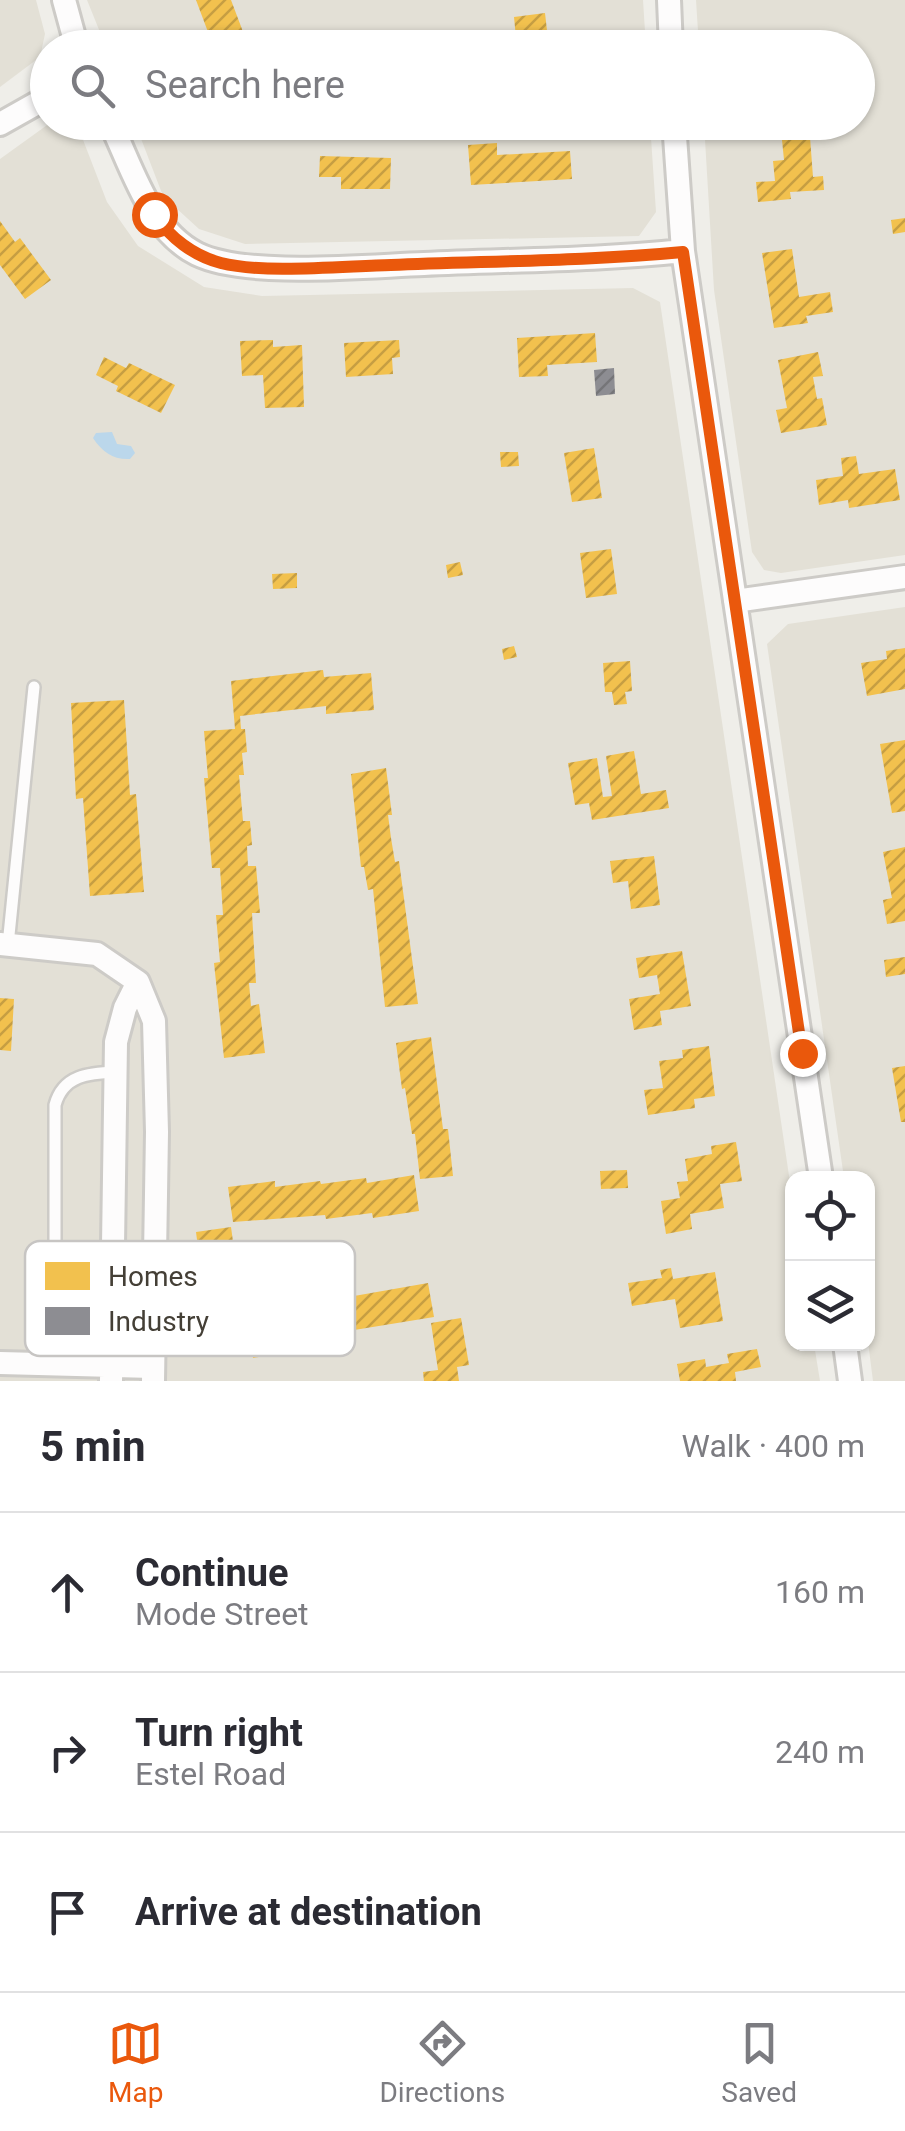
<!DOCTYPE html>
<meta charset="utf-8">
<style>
body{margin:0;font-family:Roboto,sans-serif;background:#f7f7f7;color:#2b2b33}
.controls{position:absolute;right:30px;bottom:30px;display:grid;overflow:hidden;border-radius:20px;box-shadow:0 2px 8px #0004}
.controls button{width:90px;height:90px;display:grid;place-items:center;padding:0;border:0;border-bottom:2px solid #e1e1e2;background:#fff;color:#2b2b33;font:50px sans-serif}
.stop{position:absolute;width:30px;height:30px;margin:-22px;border:8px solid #ea580c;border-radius:50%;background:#fff}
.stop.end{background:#ea580c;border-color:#fff;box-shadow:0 2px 10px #0008}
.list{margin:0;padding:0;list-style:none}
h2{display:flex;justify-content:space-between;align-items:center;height:130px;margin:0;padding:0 40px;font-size:42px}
h2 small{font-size:32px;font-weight:400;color:#7c7c81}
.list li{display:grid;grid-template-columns:65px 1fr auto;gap:30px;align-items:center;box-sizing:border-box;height:160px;padding:0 40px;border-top:2px solid #e1e1e2}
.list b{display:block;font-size:38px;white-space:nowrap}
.list p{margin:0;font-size:32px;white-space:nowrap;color:#7c7c81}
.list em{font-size:32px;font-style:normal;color:#7c7c81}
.icon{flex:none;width:55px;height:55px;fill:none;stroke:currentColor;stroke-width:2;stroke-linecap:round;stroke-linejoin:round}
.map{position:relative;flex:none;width:905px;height:1381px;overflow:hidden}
.search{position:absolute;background:#fff;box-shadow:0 2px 8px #0004;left:30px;right:30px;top:30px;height:110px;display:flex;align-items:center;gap:25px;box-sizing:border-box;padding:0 35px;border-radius:55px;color:#7c7c81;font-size:38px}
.sheet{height:610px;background:#fff}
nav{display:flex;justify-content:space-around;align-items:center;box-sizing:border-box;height:140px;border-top:2px solid #e1e1e2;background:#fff;font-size:28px;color:#7c7c81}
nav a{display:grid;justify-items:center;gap:5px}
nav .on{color:#ea580c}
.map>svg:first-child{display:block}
.residential{fill:#e3e0d6}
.water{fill:#bbd7eb}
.homes{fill:url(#homes-hatch)}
.industry{fill:url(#industry-hatch)}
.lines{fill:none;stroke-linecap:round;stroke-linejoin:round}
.service-casing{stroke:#cdcbc7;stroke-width:16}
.minor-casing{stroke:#cdcbc7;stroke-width:28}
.service{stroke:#fdfcfc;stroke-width:11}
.minor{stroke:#fdfcfc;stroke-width:22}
.route{stroke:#ea580c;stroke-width:12}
.key{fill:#fff;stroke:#c7c5c3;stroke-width:2.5}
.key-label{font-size:28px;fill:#443f36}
</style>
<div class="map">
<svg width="905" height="1381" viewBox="0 0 905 1381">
<defs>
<pattern id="homes-hatch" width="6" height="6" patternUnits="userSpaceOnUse" patternTransform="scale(2.5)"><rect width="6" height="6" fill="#f2c14e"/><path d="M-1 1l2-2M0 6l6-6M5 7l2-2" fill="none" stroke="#c69e42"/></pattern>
<pattern id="industry-hatch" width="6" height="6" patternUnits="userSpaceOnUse" patternTransform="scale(2.5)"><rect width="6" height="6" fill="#8d8d92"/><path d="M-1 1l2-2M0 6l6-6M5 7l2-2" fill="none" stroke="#757578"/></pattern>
</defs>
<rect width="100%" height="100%" fill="#efeee9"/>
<path class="residential" d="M0,0H36L45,34L40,57L0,87Z
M87,0H643L646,47H106Z
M696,0H905V555L781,573L764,570L752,552L714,290L704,123L858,122V48L699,47Z
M50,123H61L80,132L107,202L138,246L204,287L262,296L633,288L660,302L792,1196V1344H814L820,1381H0V159Z
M135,123H650L656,212L639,236L245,244L199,229L163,196Z
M905,607V1381H873L868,1342V1178H844L767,644L788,624Z"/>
<path class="water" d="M112,432L117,444L131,446L135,453L130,459C114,460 102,452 93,438L96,433Z"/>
<path class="homes" d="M196,0H231L248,45L214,48Z
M545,13L549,48H517L514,17Z
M816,37V48H782V38Z
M810,137L813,177L823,176L824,190L790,192L791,199L758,202L756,182L775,181L773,161L784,160L782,140Z
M497,143V155L570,151L572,179L471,185L468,145Z
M320,156L391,158L390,189H341V177H319Z
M905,218V232L893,234L891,220Z
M0,221L15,242L20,238L51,280L25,299L0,265Z
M792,249L799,297L830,292L833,312L806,316L808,323L774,328L762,253Z
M595,333L597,362L547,365L548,376L519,377L517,338Z
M273,340V347L302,345L304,407L265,408L263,375L242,376L240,341Z
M399,340L400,357L392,358L393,374L346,377L344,343Z
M818,352L823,376L813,377L817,399L822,398L827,425L781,433L776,410L787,408L778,360Z
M104,357L126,368L129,363L175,385L161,413L116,391L118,386L96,375Z
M594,448L602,498L572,502L564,453Z
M500,452H518L519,466L501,467Z
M856,456L859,474L895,469L900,500L849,508L848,500L819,505L816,480L843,476L841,458Z
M611,549L617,594L586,598L580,553Z
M460,562L463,575L448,578L446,565Z
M297,573V588L273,589L272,574Z
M514,646L517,657L504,660L502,649Z
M905,648V689L867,696L861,663L887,659L886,651Z
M630,661L632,691L625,692L627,704L614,705L612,692H605L603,663Z
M323,670L324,677L371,673L374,710L326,714V706L240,716L241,729H245L247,752L242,753L244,775H239L243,821H250L252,845L247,846L248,866H256L260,913H252L256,983H249L251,1006L259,1004L265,1053L224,1058L214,963L220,962L216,915H223L220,868H212L204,778H208L204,731L235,729L231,681Z
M124,700L130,795L136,794L144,892L90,896L83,798L76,799L71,703Z
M905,740V811L892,813L880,744Z
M634,751L641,794L666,790L669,808L592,820L589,803L575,805L568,763L597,758L603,797L612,796L606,756Z
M386,768L392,815H388L391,838L395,862L399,861L418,1004L385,1007L373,889L368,890L364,867H361L351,774Z
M905,847V921L887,924L883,900L892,898L883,852Z
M654,856L660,905L631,909L628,881L613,883L610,861Z
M682,951L691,1006L660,1011L662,1025L634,1030L629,999L660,994L657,975L639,978L636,958Z
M905,957V974L886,977L884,960Z
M0,998L14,999L11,1051L0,1050Z
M431,1037L443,1129H448L453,1176L420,1179L415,1134H412L405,1088L402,1089L396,1043Z
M709,1046L715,1096L694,1099L695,1108L648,1115L644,1090L663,1088L659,1061L683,1058L682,1050Z
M905,1066V1122H901L892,1068Z
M736,1142L742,1181L720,1184L724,1208L690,1214L692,1229L666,1234L661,1201L680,1198L677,1182L688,1181L685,1159L712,1154L711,1146Z
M627,1170L628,1188L601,1189L600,1171Z
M414,1175L419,1211L373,1218L372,1213L326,1219L325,1215L233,1222L228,1187L275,1181V1187L320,1181L321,1184L366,1178L367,1183Z
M231,1227L244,1320L208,1325L196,1232Z
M671,1268L673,1279L715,1272L723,1321L680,1328L675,1299L632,1306L628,1283L662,1278L660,1270Z
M428,1283L434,1317L342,1332V1336L297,1347L298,1351L253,1358L248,1324L292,1317L291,1311L338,1304L337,1299Z
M461,1318L469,1365L457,1367L459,1381H424L423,1372L438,1370L431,1323Z
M757,1349L761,1367L735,1372L736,1381H680L677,1364L705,1359L706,1367L729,1363L727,1354Z"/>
<path class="industry" d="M614,368L615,394L596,396L594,370Z"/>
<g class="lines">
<defs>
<path id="service" d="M8,945L34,687
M55,1364V1105C63,1075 89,1073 116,1072"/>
<path id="minor" d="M64,0L77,48
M669,0L671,48
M110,122C132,167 149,230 197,254C246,278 366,266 424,264C510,260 597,260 683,251
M674,122L683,251L821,1178
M0,124L48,97
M735,601L905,577
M0,944L97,954L138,982L154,1021L157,1132L153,1381
M845,1344L850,1381
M0,1363L153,1367
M111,1381L116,1042L125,1008L138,982"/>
</defs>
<use href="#service" class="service-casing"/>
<use href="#minor" class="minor-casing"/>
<use href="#service" class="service"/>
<use href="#minor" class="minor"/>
</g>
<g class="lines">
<path class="route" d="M154,214C170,238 194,256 221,263C264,274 345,266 391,265C488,261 586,261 683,252L802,1053"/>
</g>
<rect x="25" y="1241" width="330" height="115" rx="15" class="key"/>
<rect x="45" y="1262" width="45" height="28" fill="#f2c14e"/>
<rect x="45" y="1307" width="45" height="28" fill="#8d8d92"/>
<g class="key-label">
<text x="108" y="1286">Homes</text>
<text x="108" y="1331">Industry</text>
</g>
</svg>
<div class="controls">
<button><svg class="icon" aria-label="locate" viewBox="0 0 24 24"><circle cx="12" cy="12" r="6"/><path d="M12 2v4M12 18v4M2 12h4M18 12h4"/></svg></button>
<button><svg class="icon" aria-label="layers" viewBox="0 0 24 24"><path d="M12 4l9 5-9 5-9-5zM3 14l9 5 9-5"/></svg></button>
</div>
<div class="stop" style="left:154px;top:214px"></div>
<div class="stop end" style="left:802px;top:1053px"></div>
<div class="search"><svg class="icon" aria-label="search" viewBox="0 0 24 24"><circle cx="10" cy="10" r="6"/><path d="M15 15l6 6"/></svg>Search here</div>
</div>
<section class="sheet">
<h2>5 min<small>Walk · 400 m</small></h2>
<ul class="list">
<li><svg class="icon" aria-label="ahead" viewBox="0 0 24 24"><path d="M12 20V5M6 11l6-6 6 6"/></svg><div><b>Continue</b><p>Mode Street</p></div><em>160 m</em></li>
<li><svg class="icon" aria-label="right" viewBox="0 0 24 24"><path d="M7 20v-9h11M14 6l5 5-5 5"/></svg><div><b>Turn right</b><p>Estel Road</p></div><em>240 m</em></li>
<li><svg class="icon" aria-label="arrive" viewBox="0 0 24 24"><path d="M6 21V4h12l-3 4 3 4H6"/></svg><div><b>Arrive at destination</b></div></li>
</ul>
</section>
<nav>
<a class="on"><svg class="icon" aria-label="map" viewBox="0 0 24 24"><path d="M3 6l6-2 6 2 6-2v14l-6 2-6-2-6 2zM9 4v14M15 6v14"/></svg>Map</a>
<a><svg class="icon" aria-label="directions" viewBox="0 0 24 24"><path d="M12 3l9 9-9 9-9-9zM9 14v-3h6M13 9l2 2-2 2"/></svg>Directions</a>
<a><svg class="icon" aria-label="saved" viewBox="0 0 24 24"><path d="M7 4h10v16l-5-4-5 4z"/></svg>Saved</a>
</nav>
